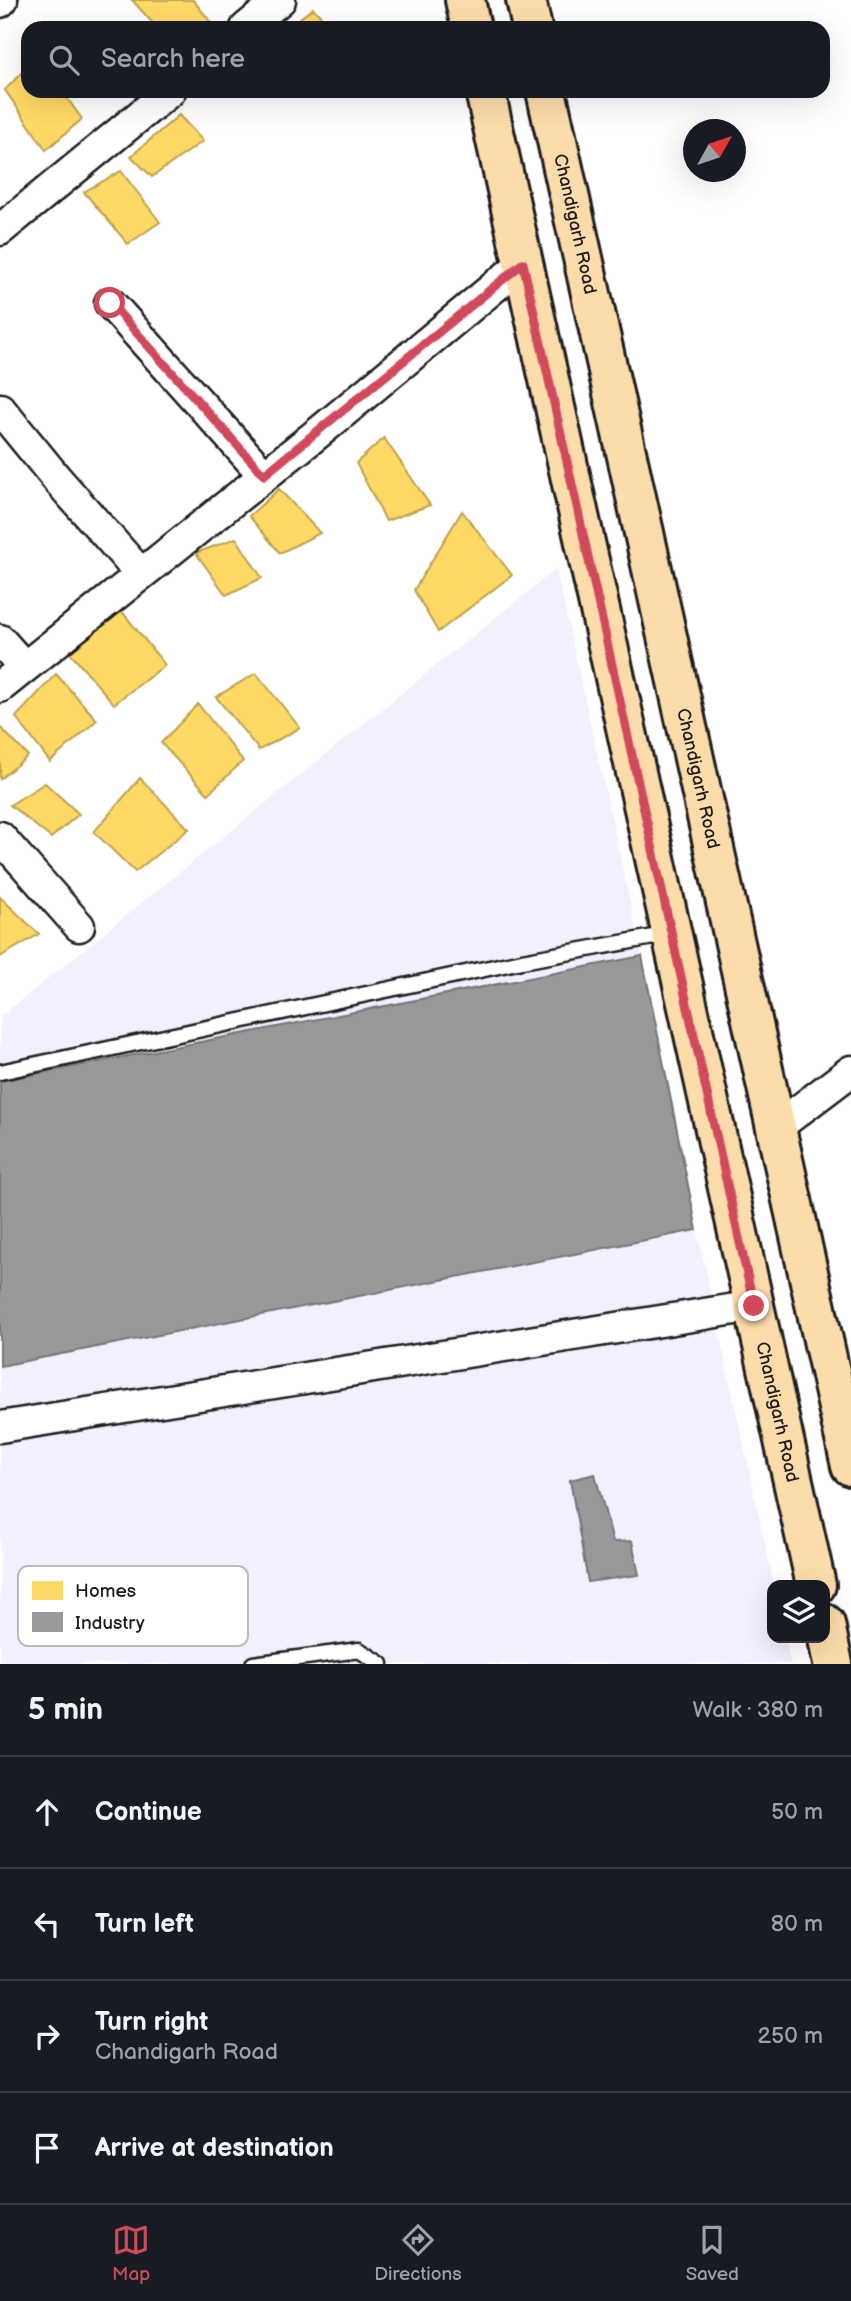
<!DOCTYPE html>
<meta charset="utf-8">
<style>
body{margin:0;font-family:"Balsamiq Sans",sans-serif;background:#20242c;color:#f1f3f6}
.controls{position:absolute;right:21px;bottom:21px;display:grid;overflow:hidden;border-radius:14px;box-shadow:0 7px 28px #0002}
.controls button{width:63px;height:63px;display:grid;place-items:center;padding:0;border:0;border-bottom:2px solid #363941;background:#171b24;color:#f1f3f6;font:35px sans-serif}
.compass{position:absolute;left:683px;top:119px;width:63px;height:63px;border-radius:50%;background:#171b24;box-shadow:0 7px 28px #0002;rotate:50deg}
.stop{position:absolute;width:21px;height:21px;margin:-16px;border:5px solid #d1495b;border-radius:50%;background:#fff}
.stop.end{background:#d1495b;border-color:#fff;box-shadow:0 2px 7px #0008}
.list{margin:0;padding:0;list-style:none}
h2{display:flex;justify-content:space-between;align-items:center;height:91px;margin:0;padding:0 28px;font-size:30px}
h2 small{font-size:23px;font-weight:400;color:#9ea1a6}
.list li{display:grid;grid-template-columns:46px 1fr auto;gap:21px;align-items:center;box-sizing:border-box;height:112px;padding:0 28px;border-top:2px solid #363941}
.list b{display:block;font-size:26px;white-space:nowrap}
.list p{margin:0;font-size:23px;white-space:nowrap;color:#9ea1a6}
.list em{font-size:23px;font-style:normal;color:#9ea1a6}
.icon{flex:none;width:38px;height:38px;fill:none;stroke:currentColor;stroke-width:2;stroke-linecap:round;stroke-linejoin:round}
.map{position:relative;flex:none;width:851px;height:1664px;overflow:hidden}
.search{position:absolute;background:#171b24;box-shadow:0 7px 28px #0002;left:21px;right:21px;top:21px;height:77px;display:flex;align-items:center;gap:18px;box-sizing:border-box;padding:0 24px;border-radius:21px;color:#9ea1a6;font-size:26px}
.sheet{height:539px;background:#171b24}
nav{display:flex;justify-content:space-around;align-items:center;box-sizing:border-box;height:98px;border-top:2px solid #363941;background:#171b24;font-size:19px;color:#9ea1a6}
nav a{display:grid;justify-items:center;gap:4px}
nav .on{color:#d1495b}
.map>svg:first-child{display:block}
.built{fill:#f4effe}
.homes{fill:#ffd966;stroke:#bba050;stroke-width:2}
.industry{fill:#999;stroke:#747474;stroke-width:2}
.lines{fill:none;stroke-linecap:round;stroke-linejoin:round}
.service-casing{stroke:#1c1c1c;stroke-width:19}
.minor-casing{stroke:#1c1c1c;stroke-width:35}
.primary-casing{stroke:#1c1c1c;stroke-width:44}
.service{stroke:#fff;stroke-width:14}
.minor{stroke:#fff;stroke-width:30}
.primary{stroke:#fddcac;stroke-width:38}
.route{stroke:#d1495b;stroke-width:9}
.labels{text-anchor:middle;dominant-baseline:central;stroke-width:7;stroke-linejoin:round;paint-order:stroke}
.street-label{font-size:18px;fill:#1c1c1c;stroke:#fff}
.key{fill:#fff;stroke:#bbb;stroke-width:2}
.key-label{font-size:19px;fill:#1c1c1c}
</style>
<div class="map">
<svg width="851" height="1664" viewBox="0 0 851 1664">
<rect width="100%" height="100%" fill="#fff"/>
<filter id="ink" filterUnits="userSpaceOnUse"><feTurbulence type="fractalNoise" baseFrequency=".0143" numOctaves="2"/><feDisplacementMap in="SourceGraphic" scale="14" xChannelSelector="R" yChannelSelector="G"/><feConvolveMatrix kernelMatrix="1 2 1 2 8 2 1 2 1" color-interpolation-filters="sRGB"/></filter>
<g filter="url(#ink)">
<path class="built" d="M556,569L642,956L697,1230L774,1585H772V1638H785L791,1664H0V1017Z"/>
<path class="homes" d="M132,0H193L215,27L157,28Z
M313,8L332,28H300L295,22Z
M28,66V91H62L82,119L46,150L5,90Z
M179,115L203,141L152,177L131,156Z
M121,171L160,222L128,244L84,192Z
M384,438L430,505L386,521L356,463Z
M279,489L320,533L280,553L249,516Z
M462,511L512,575L438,632L414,590Z
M236,538L262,578L226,595L196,553Z
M120,609L165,665L114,704L69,652Z
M256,673L300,728L259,750L216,697Z
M56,674L97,720L50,762L16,717Z
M198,704L243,761L208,794L161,743Z
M0,727L28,756L0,779Z
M140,778L189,829L135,872L94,832Z
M45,783L79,814L51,838L10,805Z
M0,897L39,934L0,957Z"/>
<path class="industry" d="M642,956L697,1230L0,1366V1081Z
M595,1474L613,1542L632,1541L639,1575L588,1582L570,1480Z"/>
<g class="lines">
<defs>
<path id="service" d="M0,1072L522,961L670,934
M253,1664L359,1650L381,1664"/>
<path id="minor" d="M0,2L2,0
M246,28L280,0
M0,230L170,91
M110,303L264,475
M0,409L57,479L140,573
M0,640L24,667
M0,687L323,429L523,263
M0,837L79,926
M777,1127L851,1071
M0,1427L754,1306"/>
<g id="primary">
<path d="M465,0L471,28"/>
<path d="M526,0L532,28"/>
<path id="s1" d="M485,91L816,1585"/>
<path id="s2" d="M546,91L851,1466"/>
<path d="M825,1624L833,1664"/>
</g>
</defs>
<use href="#service" class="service-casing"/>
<use href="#minor" class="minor-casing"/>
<use href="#primary" class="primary-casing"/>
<use href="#service" class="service"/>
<use href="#minor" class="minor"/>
<use href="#primary" class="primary"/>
</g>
</g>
<g class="lines" filter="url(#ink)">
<path class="route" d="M110,303L264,475L523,263L754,1306"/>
</g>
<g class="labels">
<g class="street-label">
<text stroke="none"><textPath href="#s2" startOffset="136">Chandigarh Road</textPath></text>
<text stroke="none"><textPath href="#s2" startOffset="704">Chandigarh Road</textPath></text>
<text stroke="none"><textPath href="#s1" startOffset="1353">Chandigarh Road</textPath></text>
</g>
</g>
<rect x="18" y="1566" width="230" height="80" rx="10" class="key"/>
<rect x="32" y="1581" width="31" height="19" fill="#ffd966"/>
<rect x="32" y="1612" width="31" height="20" fill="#999"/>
<g class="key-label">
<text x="75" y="1597">Homes</text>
<text x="75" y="1629">Industry</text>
</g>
</svg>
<div class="controls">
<button><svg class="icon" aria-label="layers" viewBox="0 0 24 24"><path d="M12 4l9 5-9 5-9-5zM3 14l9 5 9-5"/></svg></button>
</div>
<svg class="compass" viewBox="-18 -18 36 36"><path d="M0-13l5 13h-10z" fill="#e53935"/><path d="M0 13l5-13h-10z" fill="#9ea1a6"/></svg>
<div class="stop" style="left:110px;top:303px"></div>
<div class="stop end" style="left:754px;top:1306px"></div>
<div class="search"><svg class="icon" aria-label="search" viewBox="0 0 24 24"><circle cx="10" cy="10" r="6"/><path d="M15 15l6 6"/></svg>Search here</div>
</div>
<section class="sheet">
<h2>5 min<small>Walk · 380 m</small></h2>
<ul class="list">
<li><svg class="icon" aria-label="ahead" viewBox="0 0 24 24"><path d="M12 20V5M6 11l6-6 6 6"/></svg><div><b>Continue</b></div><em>50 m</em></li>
<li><svg class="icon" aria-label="left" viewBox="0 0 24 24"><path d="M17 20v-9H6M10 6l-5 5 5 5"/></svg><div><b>Turn left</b></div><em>80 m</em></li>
<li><svg class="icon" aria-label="right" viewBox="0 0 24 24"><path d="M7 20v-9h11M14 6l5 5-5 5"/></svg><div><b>Turn right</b><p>Chandigarh Road</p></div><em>250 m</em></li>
<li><svg class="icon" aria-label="arrive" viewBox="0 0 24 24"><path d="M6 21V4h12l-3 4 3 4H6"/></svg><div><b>Arrive at destination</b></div></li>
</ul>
</section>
<nav>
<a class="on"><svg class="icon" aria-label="map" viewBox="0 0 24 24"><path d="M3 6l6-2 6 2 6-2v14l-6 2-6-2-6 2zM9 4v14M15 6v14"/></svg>Map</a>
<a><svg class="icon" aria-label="directions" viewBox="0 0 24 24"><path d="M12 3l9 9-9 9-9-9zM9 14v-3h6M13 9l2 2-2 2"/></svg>Directions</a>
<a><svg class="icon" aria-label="saved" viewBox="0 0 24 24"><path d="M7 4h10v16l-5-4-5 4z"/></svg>Saved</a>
</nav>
